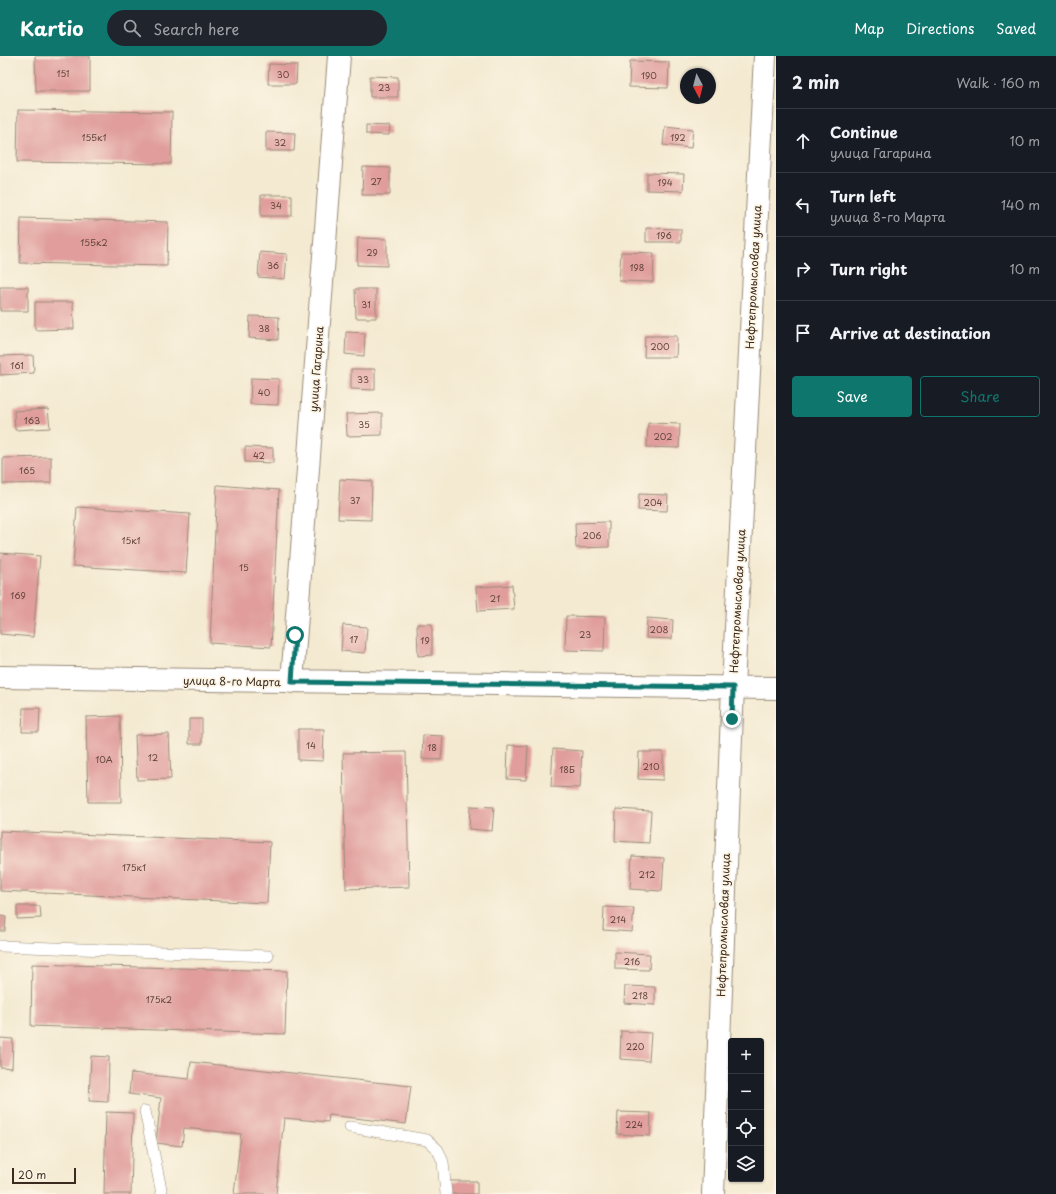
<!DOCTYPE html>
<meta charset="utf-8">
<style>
body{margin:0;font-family:"Playpen Sans",sans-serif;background:#20242c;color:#f1f3f6}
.controls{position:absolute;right:12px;bottom:12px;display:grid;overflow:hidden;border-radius:4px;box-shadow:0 1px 3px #0004}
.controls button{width:36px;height:36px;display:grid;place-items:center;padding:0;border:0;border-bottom:1px solid #363941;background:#171b24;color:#f1f3f6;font:20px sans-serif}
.compass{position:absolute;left:680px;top:12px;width:36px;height:36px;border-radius:50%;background:#171b24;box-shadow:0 1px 3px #0004;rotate:173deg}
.scale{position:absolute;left:12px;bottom:10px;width:64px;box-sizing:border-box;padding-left:4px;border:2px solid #3b2a1e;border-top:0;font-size:11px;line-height:14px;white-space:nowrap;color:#3b2a1e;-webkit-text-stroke:3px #fcf5e5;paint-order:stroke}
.stop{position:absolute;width:12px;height:12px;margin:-9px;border:3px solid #0f766e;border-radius:50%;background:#fff}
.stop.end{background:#0f766e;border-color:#fff;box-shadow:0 1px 4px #0008}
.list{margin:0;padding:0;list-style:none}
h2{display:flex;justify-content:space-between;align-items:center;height:52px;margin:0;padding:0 16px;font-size:17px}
h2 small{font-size:13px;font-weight:400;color:#9ea1a6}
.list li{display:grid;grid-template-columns:26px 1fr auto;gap:12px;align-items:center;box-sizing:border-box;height:64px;padding:0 16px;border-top:1px solid #363941}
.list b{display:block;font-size:15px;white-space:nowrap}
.list p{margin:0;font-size:13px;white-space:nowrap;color:#9ea1a6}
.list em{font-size:13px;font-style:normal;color:#9ea1a6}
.actions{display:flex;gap:8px;padding:12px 16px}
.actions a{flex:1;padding:9px 0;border:1px solid #0f766e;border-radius:4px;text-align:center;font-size:14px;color:#0f766e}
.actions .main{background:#0f766e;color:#fff}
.icon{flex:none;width:22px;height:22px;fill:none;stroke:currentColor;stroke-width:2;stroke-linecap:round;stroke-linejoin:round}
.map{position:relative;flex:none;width:776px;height:1138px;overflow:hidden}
header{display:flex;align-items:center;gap:24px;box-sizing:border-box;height:56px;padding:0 20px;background:#0f766e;color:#fff}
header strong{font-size:19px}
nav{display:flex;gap:22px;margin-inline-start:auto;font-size:14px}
.search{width:280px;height:36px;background:#20242c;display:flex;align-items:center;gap:10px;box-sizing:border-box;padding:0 14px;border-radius:22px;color:#9ea1a6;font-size:15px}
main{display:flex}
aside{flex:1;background:#171b24}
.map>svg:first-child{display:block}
.building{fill:#e09d9b}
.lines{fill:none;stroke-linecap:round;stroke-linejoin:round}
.service-casing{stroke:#988a78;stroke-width:12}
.minor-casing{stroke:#988a78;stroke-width:24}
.service{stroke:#fff;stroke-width:11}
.minor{stroke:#fff;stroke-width:22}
.route{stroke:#0f766e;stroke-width:5}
.labels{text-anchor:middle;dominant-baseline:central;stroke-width:3.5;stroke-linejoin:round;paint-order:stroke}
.number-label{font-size:9px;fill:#64473d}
.street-label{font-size:11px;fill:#3b2a1e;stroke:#fcf5e5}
</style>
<header>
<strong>Kartio</strong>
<div class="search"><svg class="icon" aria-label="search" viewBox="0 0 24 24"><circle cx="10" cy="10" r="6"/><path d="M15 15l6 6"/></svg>Search here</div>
<nav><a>Map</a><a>Directions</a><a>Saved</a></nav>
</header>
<main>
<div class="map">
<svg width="776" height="1138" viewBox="0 0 776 1138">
<rect width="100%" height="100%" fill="#fcf5e5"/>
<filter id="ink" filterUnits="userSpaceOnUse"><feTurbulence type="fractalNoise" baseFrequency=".025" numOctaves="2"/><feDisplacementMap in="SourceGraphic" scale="8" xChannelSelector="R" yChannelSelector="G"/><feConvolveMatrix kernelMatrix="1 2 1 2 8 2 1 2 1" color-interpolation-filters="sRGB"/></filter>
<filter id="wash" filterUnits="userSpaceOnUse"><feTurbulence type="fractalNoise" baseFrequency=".012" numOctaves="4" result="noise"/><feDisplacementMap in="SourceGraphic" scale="16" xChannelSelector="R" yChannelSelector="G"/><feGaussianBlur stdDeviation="0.9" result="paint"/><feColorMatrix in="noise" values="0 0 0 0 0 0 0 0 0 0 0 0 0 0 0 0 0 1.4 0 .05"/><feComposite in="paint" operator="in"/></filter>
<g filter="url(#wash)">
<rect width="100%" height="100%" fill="#f4ead2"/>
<g id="blocks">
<path class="building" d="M35,0H90V35H36Z
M630,5L669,6L668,32L629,31Z
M269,8L297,9L296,28H268Z
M370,20L398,21V41H370Z
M18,54L172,56L171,108L17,106Z
M366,69L390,70L389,79L366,78Z
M665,70L693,73L691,92L663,89Z
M266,76L295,77L294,95H266Z
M363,111L390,112V139H362Z
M647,117L684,118L683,135L647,134Z
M261,139H292V160H261Z
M21,162L168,166L167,210L20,207Z
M646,172L681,173V186H646Z
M358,182L387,183V210L357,209Z
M260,196L287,198L285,223L258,221Z
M621,196L654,197L653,226L619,225Z
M0,231H28V255H0Z
M355,233H376V262H356Z
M35,246H73L74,273L35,274Z
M250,260L279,261L278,284L249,282Z
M346,276L365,277L364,300L345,298Z
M645,280H677L676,301H644Z
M33,299L34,317L0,319V300Z
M351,313H375V334L351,333Z
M251,322L279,323L278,349L250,348Z
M48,353L50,372L15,374L14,355Z
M382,357V379L347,380L346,358Z
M648,367L680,368L679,392L647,391Z
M245,391L273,392V407L245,406Z
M51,401V427L3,428V402Z
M340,423L372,425L371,464L338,463Z
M217,429L279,434L271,591L210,587Z
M639,438L668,439L667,455L638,454Z
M77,451L190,458L186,517L73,510Z
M609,466V491L576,492L575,467Z
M0,497L40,500L33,581L0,578Z
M512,529L514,553L478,555L476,531Z
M566,560L605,561L604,595L565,594Z
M647,562L673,564L672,583L646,582Z
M417,568H432V599L418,600Z
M343,569L367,571L365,597L341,595Z
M23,652H40L39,676H22Z
M120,660L121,746H88L86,661Z
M189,663H202V688H189Z
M298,673H324L323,705L298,704Z
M169,678L171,723L137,724L135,679Z
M423,679L443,680L441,704L422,703Z
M508,689L528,690L526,724L507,723Z
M553,693L582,695L580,732L551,731Z
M406,696L409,831L346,833L343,697Z
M639,696H663V724L638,723Z
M470,750L494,751L492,775L469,773Z
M616,753L651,755L649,787L615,785Z
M0,775L270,786L267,847L0,835Z
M632,800L664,802L662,835L630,833Z
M17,850H40L41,862L17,863Z
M604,851L634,852L632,876L603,874Z
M0,860L6,861L5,875H0Z
M615,896L650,898L649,914L615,913Z
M32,908L287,915L285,978L31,970Z
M625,930L655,931V949L624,947Z
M621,975L651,977L649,1005L620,1003Z
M0,982L13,983L12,1012L0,1011Z
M91,1000L109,1001L108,1046L89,1045Z
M191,1006L411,1030L406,1068L329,1059L328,1066L284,1062L276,1138H234L241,1078L184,1072L182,1090L156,1087L161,1042L129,1038L131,1017L189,1023Z
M106,1056L133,1057L131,1138H104Z
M618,1056L651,1057L650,1080L617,1078Z
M450,1125H477V1138H450Z"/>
</g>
</g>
<g filter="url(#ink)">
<use href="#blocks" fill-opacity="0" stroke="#988a78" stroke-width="1"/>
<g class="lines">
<defs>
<path id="service" d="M0,890L268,900
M145,1055L162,1138
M350,1071L427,1084L438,1094L443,1106L446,1138"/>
<path id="minor" d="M0,621L776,632
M292,626L339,0
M713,1138L733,631L765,0"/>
</defs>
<use href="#service" class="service-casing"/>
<use href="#minor" class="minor-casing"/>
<use href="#service" class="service"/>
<use href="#minor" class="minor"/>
</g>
</g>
<g class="lines" filter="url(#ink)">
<path class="route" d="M295,579L292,626L733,631L732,663"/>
</g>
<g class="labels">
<g class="number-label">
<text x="63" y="17">151</text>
<text x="283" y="18">30</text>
<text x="649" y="19">190</text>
<text x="384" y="31">23</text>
<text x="94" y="81">155к1</text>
<text x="678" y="81">192</text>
<text x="280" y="86">32</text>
<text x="376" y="125">27</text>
<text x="665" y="126">194</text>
<text x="276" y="149">34</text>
<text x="664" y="179">196</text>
<text x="94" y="186">155к2</text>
<text x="372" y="196">29</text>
<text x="273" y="209">36</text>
<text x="637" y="211">198</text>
<text x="366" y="248">31</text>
<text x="264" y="272">38</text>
<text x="660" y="290">200</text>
<text x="17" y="309">161</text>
<text x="363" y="323">33</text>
<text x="264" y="336">40</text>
<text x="32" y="364">163</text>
<text x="364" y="368">35</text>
<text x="663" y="380">202</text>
<text x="259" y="399">42</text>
<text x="27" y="414">165</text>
<text x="355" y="444">37</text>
<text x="653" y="446">204</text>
<text x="592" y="479">206</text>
<text x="131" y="484">15к1</text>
<text x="244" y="511">15</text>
<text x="18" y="539">169</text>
<text x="495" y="542">21</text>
<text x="659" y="573">208</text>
<text x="585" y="578">23</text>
<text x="354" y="583">17</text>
<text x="425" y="584">19</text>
<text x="311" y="689">14</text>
<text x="432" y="691">18</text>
<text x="153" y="701">12</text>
<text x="104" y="703">10А</text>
<text x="651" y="710">210</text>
<text x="567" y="713">18Б</text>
<text x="134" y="811">175к1</text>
<text x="647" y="818">212</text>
<text x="618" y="863">214</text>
<text x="632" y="905">216</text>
<text x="640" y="939">218</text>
<text x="159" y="943">175к2</text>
<text x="635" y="990">220</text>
<text x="634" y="1068">224</text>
</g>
<g class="street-label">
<text transform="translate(753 221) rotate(-87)">Нефтепромысловая улица</text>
<text transform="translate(316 313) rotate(-86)">улица Гагарина</text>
<text transform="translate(737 545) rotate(-87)">Нефтепромысловая улица</text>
<text transform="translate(232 625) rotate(1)">улица 8-го Марта</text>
<text transform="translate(723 869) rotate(-88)">Нефтепромысловая улица</text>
</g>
</g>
</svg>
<div class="controls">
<button>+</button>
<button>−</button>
<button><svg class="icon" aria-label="locate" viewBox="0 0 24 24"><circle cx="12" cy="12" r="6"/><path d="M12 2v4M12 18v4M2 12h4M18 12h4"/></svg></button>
<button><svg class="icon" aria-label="layers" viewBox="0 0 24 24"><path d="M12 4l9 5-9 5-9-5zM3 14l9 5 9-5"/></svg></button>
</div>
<svg class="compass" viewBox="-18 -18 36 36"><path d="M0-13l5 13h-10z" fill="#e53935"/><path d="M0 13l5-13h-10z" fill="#9ea1a6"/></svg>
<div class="scale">20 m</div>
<div class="stop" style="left:295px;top:579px"></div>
<div class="stop end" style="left:732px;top:663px"></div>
</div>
<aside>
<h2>2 min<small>Walk · 160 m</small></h2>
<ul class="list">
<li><svg class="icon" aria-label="ahead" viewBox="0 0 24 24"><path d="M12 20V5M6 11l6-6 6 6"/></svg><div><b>Continue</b><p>улица Гагарина</p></div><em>10 m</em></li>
<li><svg class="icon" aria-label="left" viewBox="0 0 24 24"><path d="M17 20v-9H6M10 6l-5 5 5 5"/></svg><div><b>Turn left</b><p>улица 8-го Марта</p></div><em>140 m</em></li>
<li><svg class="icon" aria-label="right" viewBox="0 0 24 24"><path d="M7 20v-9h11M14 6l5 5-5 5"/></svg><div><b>Turn right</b></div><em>10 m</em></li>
<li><svg class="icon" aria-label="arrive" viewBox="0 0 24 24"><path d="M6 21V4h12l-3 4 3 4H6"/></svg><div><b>Arrive at destination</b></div></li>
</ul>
<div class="actions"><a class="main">Save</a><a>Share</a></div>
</aside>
</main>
